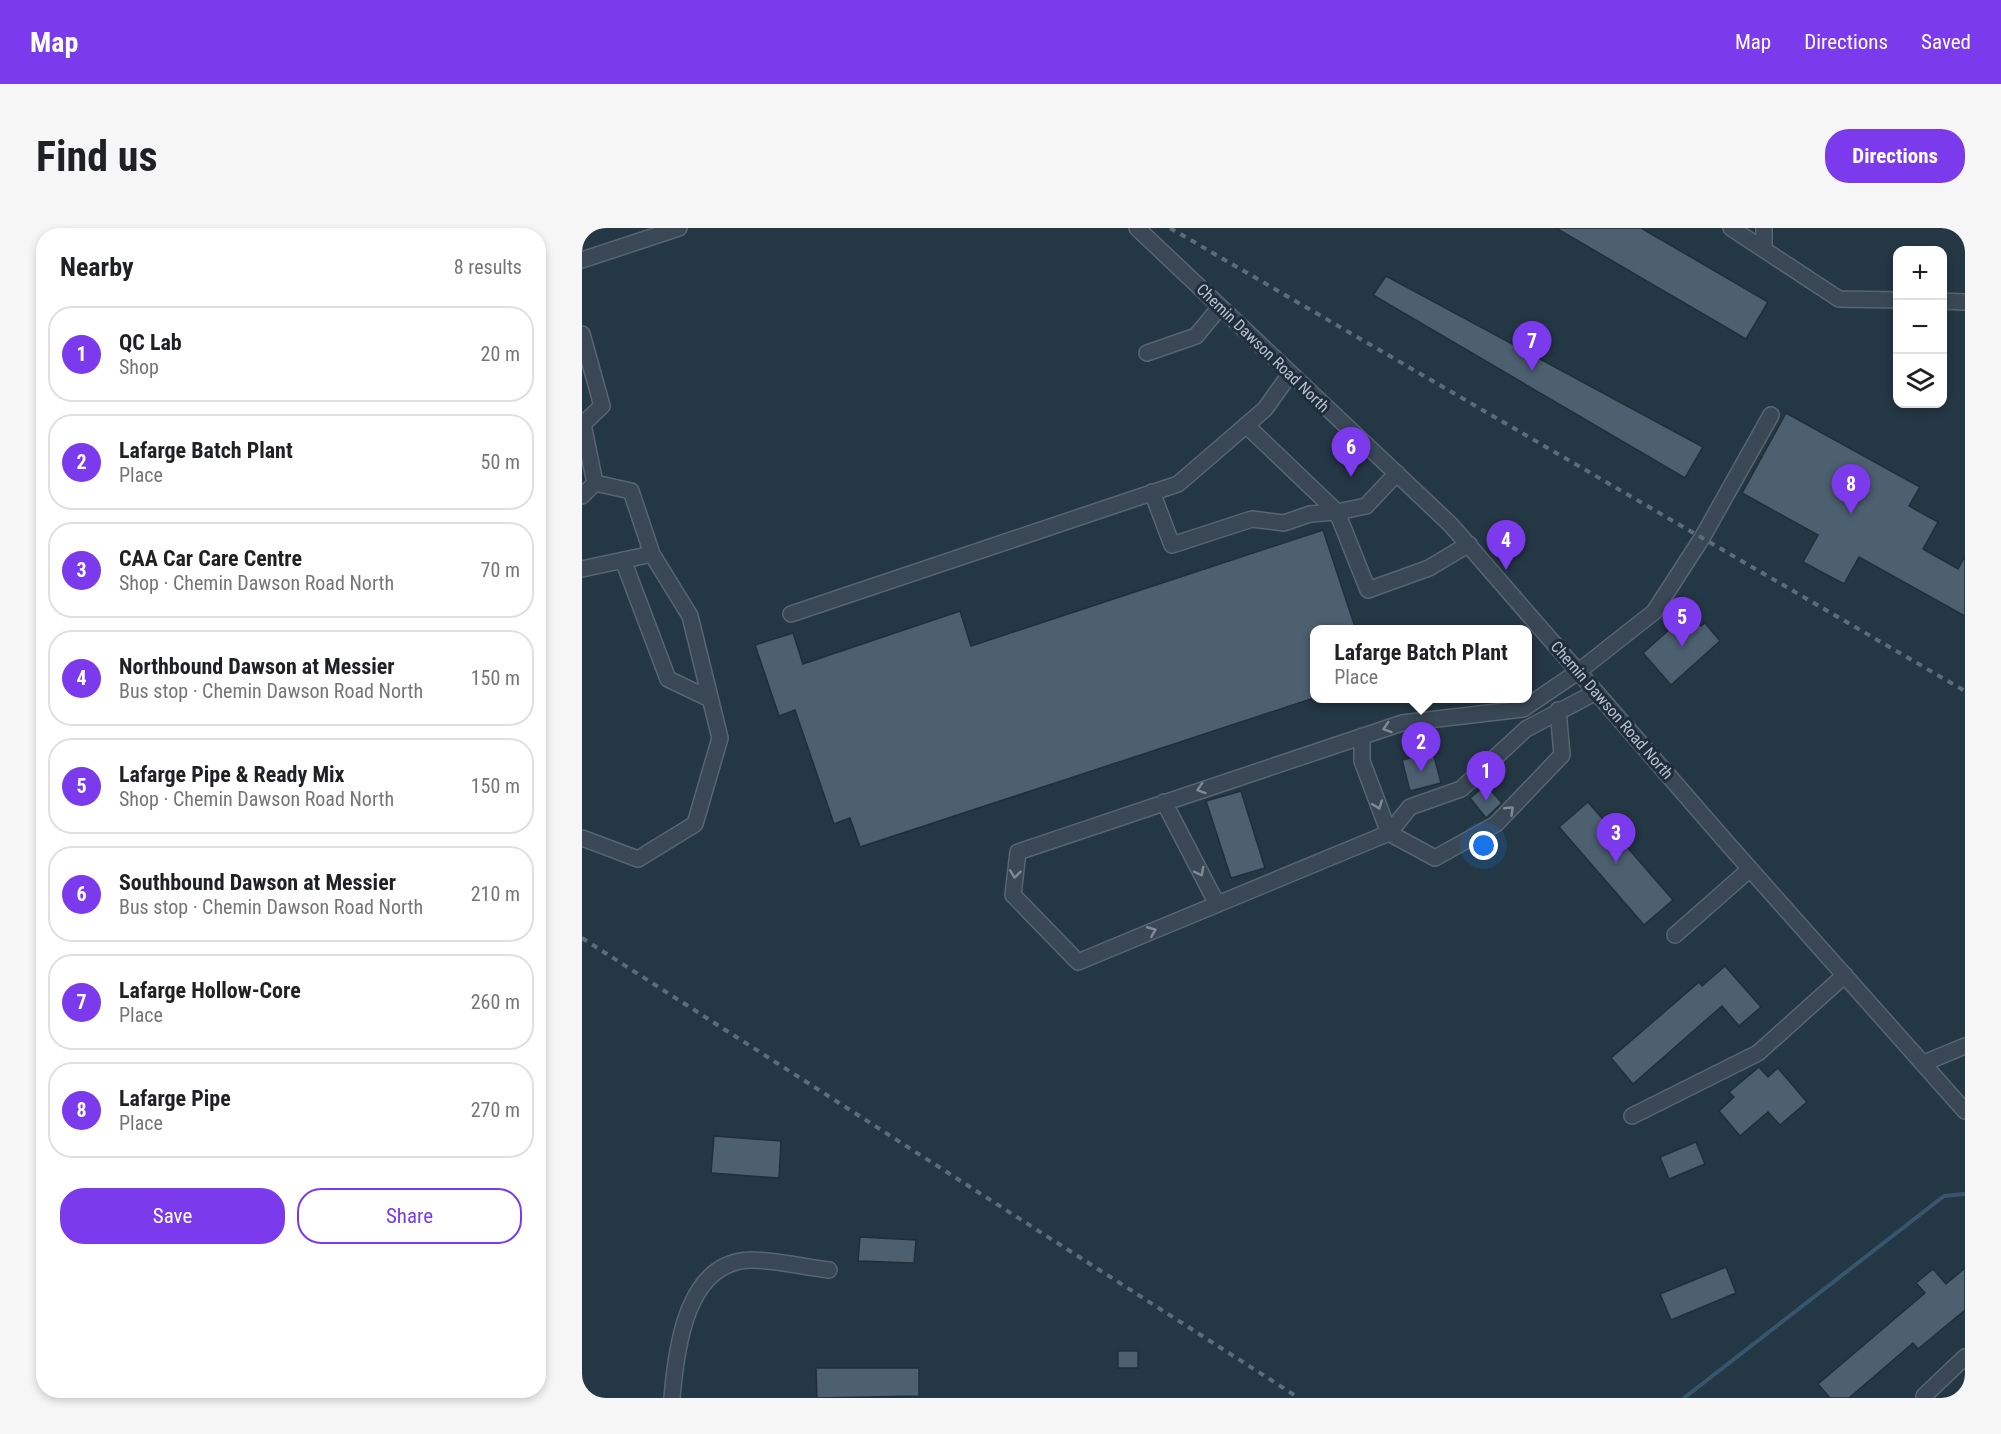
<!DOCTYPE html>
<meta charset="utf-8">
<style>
body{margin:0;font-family:"Roboto Condensed",sans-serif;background:#f6f6f6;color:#202124}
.controls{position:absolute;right:18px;top:18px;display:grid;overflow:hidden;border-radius:12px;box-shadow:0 3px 9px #0003}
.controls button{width:54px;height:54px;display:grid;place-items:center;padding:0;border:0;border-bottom:2px solid #e0e0e0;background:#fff;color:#202124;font:30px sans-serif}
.you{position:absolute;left:902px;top:618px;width:21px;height:21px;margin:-15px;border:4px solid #fff;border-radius:50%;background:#1a73e8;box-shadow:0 0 0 9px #1a73e833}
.badge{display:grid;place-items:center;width:39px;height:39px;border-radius:50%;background:#7c3aed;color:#fff;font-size:20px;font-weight:700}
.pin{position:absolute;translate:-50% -50px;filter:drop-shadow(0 2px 3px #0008)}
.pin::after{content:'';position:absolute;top:32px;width:21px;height:18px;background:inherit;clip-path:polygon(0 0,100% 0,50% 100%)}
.popup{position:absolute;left:728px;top:397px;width:222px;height:78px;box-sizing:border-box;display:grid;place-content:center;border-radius:12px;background:#fff;filter:drop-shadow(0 2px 4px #0005);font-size:20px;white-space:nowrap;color:#757577}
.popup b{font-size:22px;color:#202124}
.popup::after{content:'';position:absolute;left:50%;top:100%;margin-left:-12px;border:12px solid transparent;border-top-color:#fff}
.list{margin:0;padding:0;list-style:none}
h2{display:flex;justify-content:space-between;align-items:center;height:78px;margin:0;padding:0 24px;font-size:26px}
h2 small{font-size:20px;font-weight:400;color:#757577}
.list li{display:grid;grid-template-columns:39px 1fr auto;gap:18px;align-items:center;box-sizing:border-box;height:96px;margin:0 12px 12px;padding:0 12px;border:2px solid #e0e0e0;border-radius:24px}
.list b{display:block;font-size:22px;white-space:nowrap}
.list p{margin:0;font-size:20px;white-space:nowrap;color:#757577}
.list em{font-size:20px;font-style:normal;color:#757577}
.actions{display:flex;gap:12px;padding:18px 24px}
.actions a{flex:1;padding:14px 0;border:2px solid #7c3aed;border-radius:24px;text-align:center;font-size:21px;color:#7c3aed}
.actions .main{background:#7c3aed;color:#fff}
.icon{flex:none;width:33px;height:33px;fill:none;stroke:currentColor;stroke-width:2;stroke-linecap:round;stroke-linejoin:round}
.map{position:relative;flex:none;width:1383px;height:1170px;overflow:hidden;border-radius:24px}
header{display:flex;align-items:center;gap:36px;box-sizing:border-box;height:84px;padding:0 30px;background:#7c3aed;color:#fff}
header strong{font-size:28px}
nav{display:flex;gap:33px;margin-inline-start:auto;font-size:21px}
.intro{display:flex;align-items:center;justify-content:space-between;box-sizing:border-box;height:144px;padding:0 36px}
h1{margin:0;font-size:42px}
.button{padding:15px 27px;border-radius:24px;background:#7c3aed;color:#fff;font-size:21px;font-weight:700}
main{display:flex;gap:36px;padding:0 36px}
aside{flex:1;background:#fff;border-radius:24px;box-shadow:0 3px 9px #0003}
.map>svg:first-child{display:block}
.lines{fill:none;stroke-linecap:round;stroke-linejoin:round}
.stream{stroke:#37556d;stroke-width:4}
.building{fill:#4d6070;stroke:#202f3b;stroke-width:1.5}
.minor-casing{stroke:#576571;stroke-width:18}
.minor{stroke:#394854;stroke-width:15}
.rail{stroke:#5b6d7b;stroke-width:4;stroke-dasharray:6 6;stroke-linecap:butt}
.oneway{stroke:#7e8b97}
.labels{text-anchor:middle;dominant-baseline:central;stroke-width:6;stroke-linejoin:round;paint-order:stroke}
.street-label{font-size:16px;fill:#b6c2cd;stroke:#1e2d39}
</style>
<header>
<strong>Map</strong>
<nav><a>Map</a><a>Directions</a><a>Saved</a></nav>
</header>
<div class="intro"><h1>Find us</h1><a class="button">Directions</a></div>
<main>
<aside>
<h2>Nearby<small>8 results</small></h2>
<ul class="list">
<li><span class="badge">1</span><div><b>QC Lab</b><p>Shop</p></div><em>20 m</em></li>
<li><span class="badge">2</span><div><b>Lafarge Batch Plant</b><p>Place</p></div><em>50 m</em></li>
<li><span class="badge">3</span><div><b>CAA Car Care Centre</b><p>Shop · Chemin Dawson Road North</p></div><em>70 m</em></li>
<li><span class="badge">4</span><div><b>Northbound Dawson at Messier</b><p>Bus stop · Chemin Dawson Road North</p></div><em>150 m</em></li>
<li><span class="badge">5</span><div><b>Lafarge Pipe &amp; Ready Mix</b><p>Shop · Chemin Dawson Road North</p></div><em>150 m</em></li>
<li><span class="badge">6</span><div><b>Southbound Dawson at Messier</b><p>Bus stop · Chemin Dawson Road North</p></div><em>210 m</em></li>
<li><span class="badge">7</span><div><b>Lafarge Hollow-Core</b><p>Place</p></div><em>260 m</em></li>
<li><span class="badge">8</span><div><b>Lafarge Pipe</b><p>Place</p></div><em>270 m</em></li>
</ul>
<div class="actions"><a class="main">Save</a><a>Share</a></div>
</aside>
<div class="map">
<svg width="1383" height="1170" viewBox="0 0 1383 1170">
<rect width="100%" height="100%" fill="#243744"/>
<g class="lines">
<path class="stream" d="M1102,1170L1362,968L1383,966"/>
</g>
<path class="building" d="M974,0H1059L1186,74L1164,111Z
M804,48L1121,219L1103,250L791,67Z
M1204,185L1338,259L1327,278L1356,294L1341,321L1376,341L1383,328V388L1277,329L1262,356L1221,334L1236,307L1160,265Z
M741,302L774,402H732V470L278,619L268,590L252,596L213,482L197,488L173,417L211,405L221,436L378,383L389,418Z
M1107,384L1119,398L1123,395L1138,413L1089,457L1061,425Z
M851,524L859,555L828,563L820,532Z
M904,557L920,575L904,590L888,570Z
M659,563L683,640L649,650L624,573Z
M1006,574L1091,672L1062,697L977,599Z
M1143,738L1179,779L1157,798L1140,778L1051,856L1029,830L1117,754L1120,758Z
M1177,839L1186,849L1196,840L1225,874L1198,897L1186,884L1158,908L1137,883L1152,869L1147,864Z
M132,908L199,913L197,950L129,945Z
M1114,914L1123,936L1087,951L1078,929Z
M278,1009L334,1012L332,1035L276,1033Z
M1144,1039L1154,1065L1089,1092L1078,1066Z
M1383,1040V1082L1336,1121L1331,1115L1267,1170H1248L1236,1156L1343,1065L1334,1055L1351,1041L1364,1056Z
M536,1123H556V1140H536Z
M234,1140H337V1168L235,1170Z"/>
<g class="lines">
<defs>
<path id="minor" d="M555,0L869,297L1145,615L1383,883
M1149,0L1257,71L1316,72
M1182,21V0
M0,32L97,0
M1360,73L1383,74
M0,106L20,178L1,196L13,255L49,263L70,326L0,341
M565,125L614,108L638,79
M664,197L755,284L786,362L847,340L887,316
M570,264L590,317L670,291L702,295L728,286L755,284L784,278L815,245
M0,268L13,255
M41,332L86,451L128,471
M209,386L596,256L683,181L708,146
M1014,464L944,501L879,561L828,579L807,605L496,734L431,667L436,624L820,495L941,481L997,443L1072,384L1120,310L1189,187
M780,508V533L807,605L853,630L914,596L980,527L976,482
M582,574L635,676
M0,610L56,631L113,596L138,510L108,388L70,326
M1093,707L1168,641
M1342,835L1383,818
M1050,888L1176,825L1263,747
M1342,1168L1383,1129
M90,1170C94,1121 104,1033 169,1032C194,1032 222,1039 247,1042"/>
</defs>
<use href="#minor" class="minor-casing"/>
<use href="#minor" class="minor"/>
<path class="rail" d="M588,0L1383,463
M0,710L717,1170"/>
</g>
<defs><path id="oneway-chevron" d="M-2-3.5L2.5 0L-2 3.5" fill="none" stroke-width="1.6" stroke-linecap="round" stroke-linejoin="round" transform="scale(1.5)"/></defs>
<g class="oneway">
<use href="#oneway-chevron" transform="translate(805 500) rotate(162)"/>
<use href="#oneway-chevron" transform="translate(619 561) rotate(162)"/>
<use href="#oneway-chevron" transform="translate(796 577) rotate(70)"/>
<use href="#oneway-chevron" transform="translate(928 582) rotate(-44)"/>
<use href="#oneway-chevron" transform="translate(618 644) rotate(63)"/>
<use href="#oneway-chevron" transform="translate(433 646) rotate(97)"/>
<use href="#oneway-chevron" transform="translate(570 703) rotate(-22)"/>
</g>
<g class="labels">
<g class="street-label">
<text transform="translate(681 120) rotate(44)">Chemin Dawson Road North</text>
<text transform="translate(1030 482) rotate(49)">Chemin Dawson Road North</text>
</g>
</g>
</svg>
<div class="controls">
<button>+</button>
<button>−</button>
<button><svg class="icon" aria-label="layers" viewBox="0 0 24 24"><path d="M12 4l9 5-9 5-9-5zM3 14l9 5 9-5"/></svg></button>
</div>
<div class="you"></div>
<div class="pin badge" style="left:904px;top:573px">1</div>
<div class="pin badge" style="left:839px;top:544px">2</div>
<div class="popup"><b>Lafarge Batch Plant</b>Place</div>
<div class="pin badge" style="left:1034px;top:635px">3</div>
<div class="pin badge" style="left:924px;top:342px">4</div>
<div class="pin badge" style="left:1100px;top:419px">5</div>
<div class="pin badge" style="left:769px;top:249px">6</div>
<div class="pin badge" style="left:950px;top:143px">7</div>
<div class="pin badge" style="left:1269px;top:286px">8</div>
</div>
</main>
